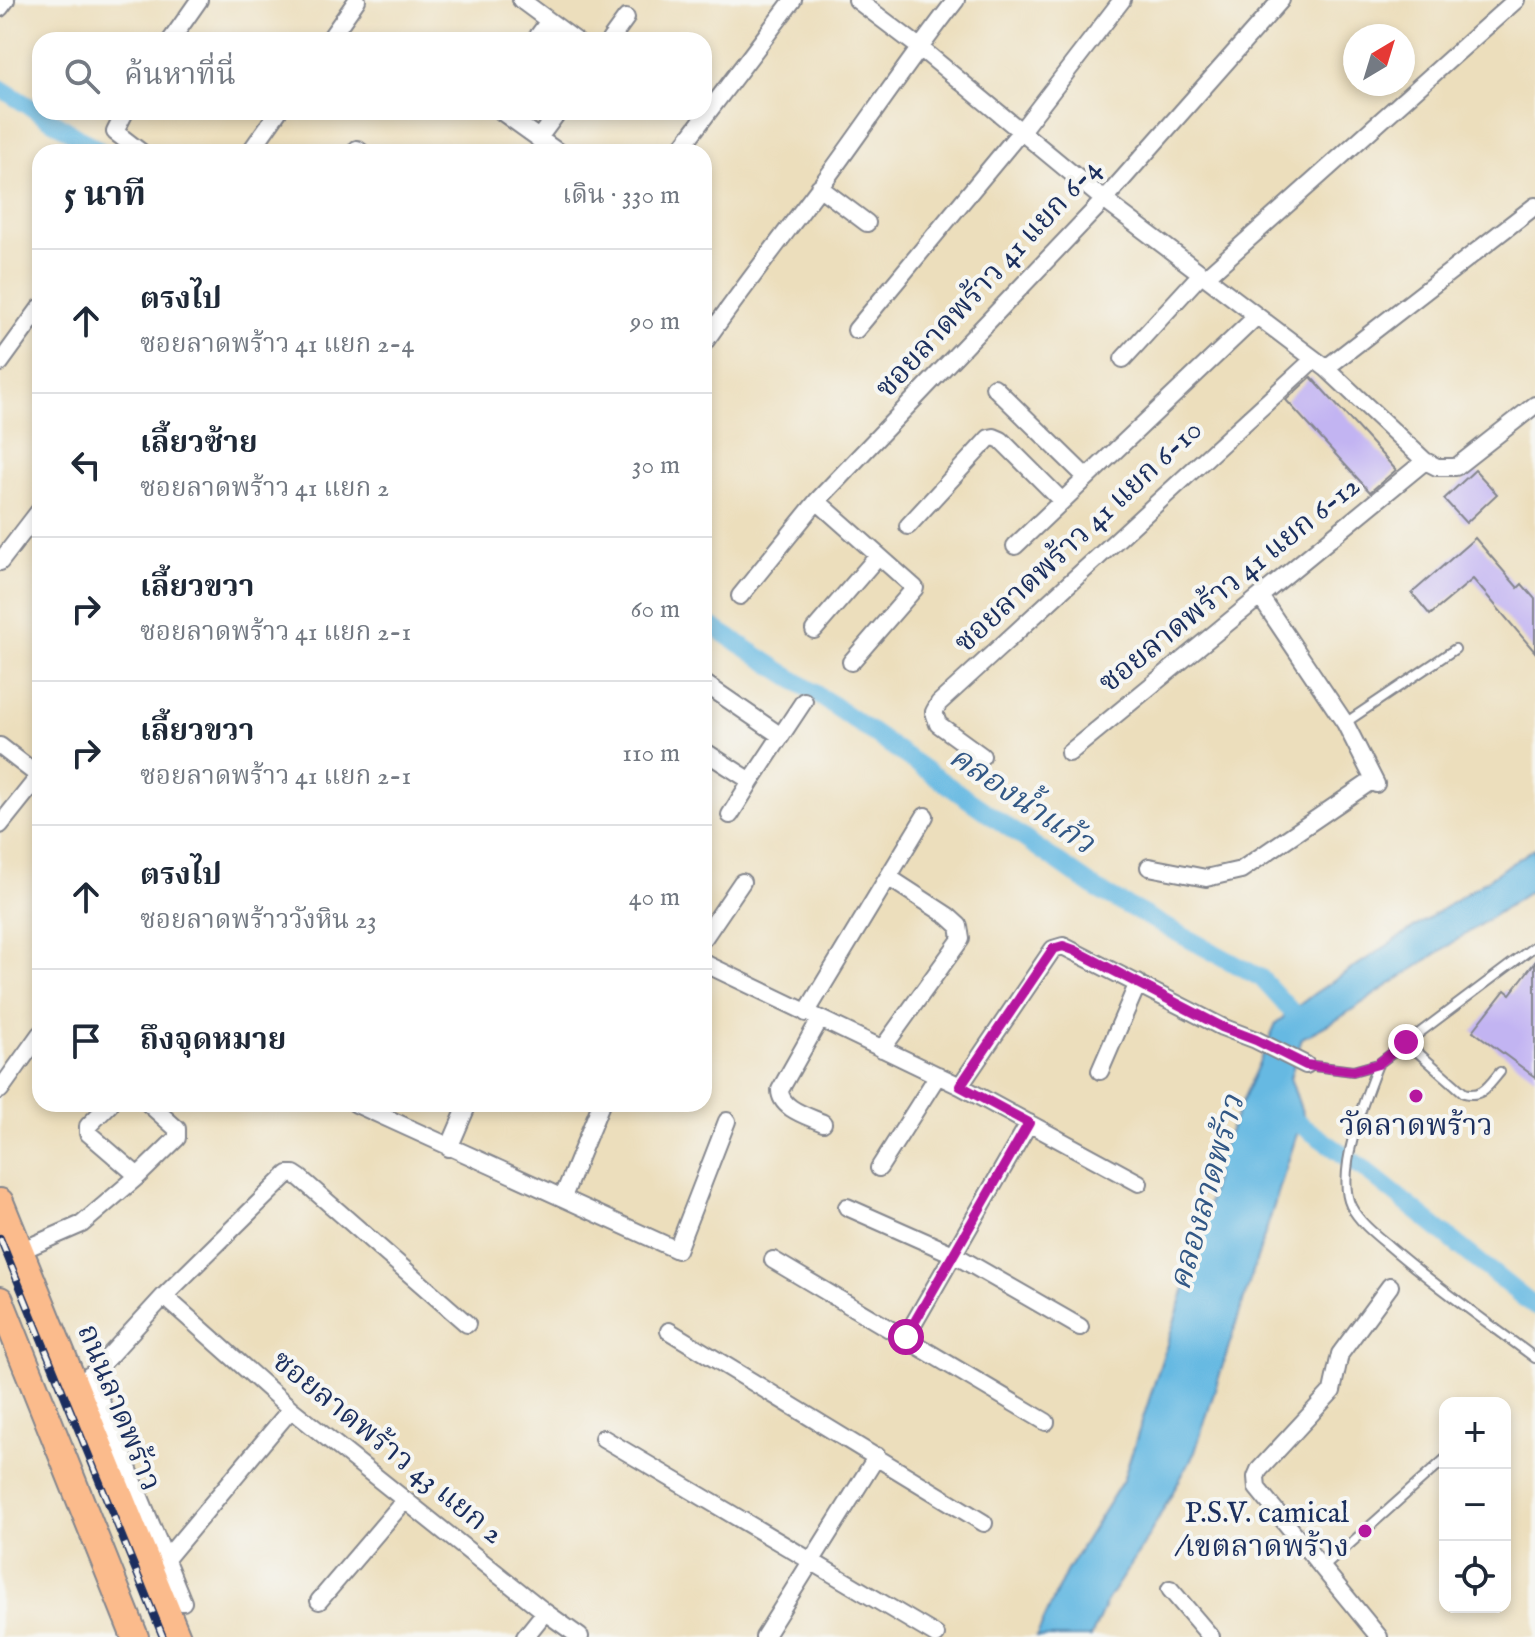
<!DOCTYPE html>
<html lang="th">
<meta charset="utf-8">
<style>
body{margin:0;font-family:"IM FELL English","Noto Serif Thai",serif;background:#f6f6f7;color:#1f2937}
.controls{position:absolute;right:24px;bottom:24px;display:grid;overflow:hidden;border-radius:16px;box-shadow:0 4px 12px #0003}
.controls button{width:72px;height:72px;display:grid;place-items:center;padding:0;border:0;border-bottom:2px solid #e0e1e3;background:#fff;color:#1f2937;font:40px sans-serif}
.compass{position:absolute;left:1343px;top:24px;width:72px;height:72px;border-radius:50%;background:#fff;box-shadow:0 4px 12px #0003;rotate:38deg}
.stop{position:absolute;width:24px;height:24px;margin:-18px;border:6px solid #b5179e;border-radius:50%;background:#fff}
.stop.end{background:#b5179e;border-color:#fff;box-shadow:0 2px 8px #0008}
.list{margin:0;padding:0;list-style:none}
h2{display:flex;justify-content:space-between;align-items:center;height:104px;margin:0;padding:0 32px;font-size:34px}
h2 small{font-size:26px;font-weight:400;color:#747a83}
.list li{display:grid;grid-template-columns:52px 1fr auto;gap:24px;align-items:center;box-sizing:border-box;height:144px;padding:0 32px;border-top:2px solid #e0e1e3}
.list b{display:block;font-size:30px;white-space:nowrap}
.list p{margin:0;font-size:26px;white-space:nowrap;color:#747a83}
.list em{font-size:26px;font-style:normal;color:#747a83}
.icon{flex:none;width:44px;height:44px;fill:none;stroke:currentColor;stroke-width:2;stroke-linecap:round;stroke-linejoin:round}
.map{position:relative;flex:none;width:1535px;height:1637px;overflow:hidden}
.search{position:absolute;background:#fff;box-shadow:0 4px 12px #0003;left:32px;top:32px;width:680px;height:88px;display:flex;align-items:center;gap:20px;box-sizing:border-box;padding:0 28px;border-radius:24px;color:#747a83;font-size:30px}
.panel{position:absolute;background:#fff;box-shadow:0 4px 12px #0003;left:32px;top:144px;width:680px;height:968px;border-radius:24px}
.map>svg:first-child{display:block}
.water{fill:#66b9e2;stroke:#4074a0;stroke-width:2}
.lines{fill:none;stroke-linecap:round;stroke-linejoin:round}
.canal{stroke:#66b9e2;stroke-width:18}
.building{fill:#c2b4f2}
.lane-casing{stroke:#84868d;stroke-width:12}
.street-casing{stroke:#84868d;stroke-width:20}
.primary-casing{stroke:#84868d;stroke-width:30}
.lane{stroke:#fff;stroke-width:8}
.street{stroke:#fff;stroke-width:16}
.primary{stroke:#fbbb8c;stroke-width:26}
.rail-casing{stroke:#1b2f5e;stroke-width:8}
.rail{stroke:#f6f6f2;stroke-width:5;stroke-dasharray:15;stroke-linecap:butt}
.route{stroke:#b5179e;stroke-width:10}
.poi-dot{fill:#b5179e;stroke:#f6f6f2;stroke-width:3}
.labels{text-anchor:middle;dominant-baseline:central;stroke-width:8;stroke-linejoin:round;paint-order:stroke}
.street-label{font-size:30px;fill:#1b2f5e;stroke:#f6f6f2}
.poi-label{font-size:30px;fill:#1b2f5e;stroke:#f6f6f2}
.water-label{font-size:32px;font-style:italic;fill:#325886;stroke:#f6f6f2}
</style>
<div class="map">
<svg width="1535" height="1637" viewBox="0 0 1535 1637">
<rect width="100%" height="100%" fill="#f6f6f2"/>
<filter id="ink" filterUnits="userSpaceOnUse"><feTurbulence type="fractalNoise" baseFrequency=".0125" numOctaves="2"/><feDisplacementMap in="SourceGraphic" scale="16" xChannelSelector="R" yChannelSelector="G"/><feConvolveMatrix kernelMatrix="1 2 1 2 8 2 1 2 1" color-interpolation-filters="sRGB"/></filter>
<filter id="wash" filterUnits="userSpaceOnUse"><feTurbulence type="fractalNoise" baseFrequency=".006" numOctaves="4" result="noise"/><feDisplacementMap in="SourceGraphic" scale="32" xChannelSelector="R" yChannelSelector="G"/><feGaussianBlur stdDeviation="1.8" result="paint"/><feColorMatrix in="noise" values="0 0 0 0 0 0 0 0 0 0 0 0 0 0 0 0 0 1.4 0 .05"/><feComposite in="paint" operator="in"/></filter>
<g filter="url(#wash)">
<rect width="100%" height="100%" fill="#ecdebc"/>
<path class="water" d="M1535,848V888L1338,1019L1302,1038L1290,1078L1303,1115L1195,1452L1143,1546L1108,1599L1091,1637H1036L1066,1572L1123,1480L1203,1233L1218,1158L1276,1023L1315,993Z"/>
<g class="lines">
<path class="canal" d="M0,88L102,152
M704,621L827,701L1098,890L1261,978L1305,1026
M1281,1111L1364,1169L1535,1307"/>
</g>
<g id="blocks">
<path class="building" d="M1311,377L1396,470L1370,492L1286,400Z
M1475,470L1497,494L1466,523L1444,499Z
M1475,538L1518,588L1522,584L1535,599V652L1473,579L1430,615L1412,593Z
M1535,962V1077L1473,1031L1505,990L1510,994Z"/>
</g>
</g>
<g filter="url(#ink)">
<use href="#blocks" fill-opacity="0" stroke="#84868d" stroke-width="2"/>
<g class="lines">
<defs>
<path id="lane" d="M1345,723L1455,649
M1406,1042L1464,1093C1482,1098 1489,1085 1500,1072
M1378,1064C1365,1097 1335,1173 1351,1206C1359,1222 1376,1235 1389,1246C1435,1286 1486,1321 1535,1358
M1306,1065L1353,1071L1378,1064L1535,946
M1323,1568L1445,1459"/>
<path id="street" d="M521,0L575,40
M857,0L919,47L1104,200L1326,368L1425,461L1437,467H1456L1535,405
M0,8L6,0
M171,40L199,0
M329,40L357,0
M535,40L549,21
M610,40L626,18
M125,112L115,132L141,152
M502,112L558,152
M538,139L558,112
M357,149L361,152
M250,152L278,112
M678,152L793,0
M819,187L867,223
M1206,277L1516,0
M856,330L1021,131L1122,0
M704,343C741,290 781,239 820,187C866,125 908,61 956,0
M1123,359L1201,274
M0,363L40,308
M1326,368L1535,206
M994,387L1086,477
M817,501L915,588L851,662
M908,526L989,438L994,437L1001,440L1062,501
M1015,546L1257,316
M0,562L40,510
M740,596L817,501L1104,200L1281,0
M1261,598L1345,723L1376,784
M814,630L878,556
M704,683L781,736
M0,746L39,776
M704,751L751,781L804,701
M1069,753L1425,461
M982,756L938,724L934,712L939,703L1314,359
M730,815L751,781
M0,825L40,775
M1149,867L1206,878L1241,870L1373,780
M704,938L742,882
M704,963L960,1086L1139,1183
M806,1013L925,816
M820,1019L780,1090C780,1109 808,1116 823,1123
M882,1049L961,939L959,926L948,916L888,877
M1100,1071L1138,983
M960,1086L1053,949L1063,946L1222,1027L1256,1040L1306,1065
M0,1090L40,1034
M110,1104L88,1126V1133L138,1176
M356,1104L677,1250L727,1121
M449,1148L468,1104
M879,1168L938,1075
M563,1197L601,1104
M847,1207L953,1254L1080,1327
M20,1251L82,1224L138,1176L177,1138V1129L149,1104
M773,1260L1046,1422
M164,1296L291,1409L545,1612L580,1637
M669,1331L984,1523
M906,1337L1029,1123
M90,1375L183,1602
M77,1391L164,1296L288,1174H294L300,1178L467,1324
M603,1438L936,1635
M165,1560L291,1409
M1170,1589L1211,1637
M319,1601L405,1500
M525,1637L545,1612
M764,1637L877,1456
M1379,1637L1257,1488L1256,1477L1259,1470L1332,1391L1340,1354L1390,1286"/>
<path id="primary" d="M0,1202L177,1637
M0,1300L135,1637"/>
</defs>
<use href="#lane" class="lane-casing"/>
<use href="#street" class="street-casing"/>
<use href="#primary" class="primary-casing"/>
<use href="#lane" class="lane"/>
<use href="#street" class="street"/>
<use href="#primary" class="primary"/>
<defs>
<path id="rail" d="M0,1238L163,1637"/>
</defs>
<use href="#rail" class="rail-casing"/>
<use href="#rail" class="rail"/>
</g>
</g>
<g class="lines" filter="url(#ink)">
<path class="route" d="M906,1337L1029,1123L960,1086L1053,949L1063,946L1074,950L1222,1027L1256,1040L1306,1065L1353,1071L1378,1064L1406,1042"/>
</g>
<g class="poi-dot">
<circle cx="1416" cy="1096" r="8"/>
<circle cx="1365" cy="1531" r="8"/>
</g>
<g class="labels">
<g class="street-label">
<text transform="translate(989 279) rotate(-47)">ซอยลาดพร้าว 41 แยก 6-4</text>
<text transform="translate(1079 537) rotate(-43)">ซอยลาดพร้าว 41 แยก 6-10</text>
<text transform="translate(1230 585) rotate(-39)">ซอยลาดพร้าว 41 แยก 6-12</text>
<text transform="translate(118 1408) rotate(68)">ถนนลาดพร้าว</text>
<text transform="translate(387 1448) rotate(39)">ซอยลาดพร้าว 43 แยก 2</text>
</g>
<g class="poi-label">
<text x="1416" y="1127">วัดลาดพร้าว</text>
<text x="1349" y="1514" text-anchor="end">P.S.V. camical<tspan x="1349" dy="34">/เขตลาดพร้าง</tspan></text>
</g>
<g class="water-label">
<text transform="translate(1021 801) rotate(34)">คลองน้ำแก้ว</text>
<text transform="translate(1208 1193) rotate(-74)">คลองลาดพร้าว</text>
</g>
</g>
</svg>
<div class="controls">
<button>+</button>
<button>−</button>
<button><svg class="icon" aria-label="locate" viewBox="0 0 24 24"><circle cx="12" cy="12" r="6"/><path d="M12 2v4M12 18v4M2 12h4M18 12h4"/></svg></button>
</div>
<svg class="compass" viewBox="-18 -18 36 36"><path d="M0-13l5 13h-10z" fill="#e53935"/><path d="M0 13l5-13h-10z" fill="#747a83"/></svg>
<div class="stop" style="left:906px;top:1337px"></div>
<div class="stop end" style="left:1406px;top:1042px"></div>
<div class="search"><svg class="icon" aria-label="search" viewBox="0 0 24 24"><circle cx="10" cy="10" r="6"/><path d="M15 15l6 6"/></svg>ค้นหาที่นี่</div>
<section class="panel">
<h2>5 นาที<small>เดิน · 330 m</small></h2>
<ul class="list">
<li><svg class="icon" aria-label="ahead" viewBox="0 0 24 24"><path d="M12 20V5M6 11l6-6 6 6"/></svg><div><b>ตรงไป</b><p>ซอยลาดพร้าว 41 แยก 2-4</p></div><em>90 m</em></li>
<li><svg class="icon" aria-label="left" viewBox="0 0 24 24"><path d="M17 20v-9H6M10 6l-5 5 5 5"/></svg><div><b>เลี้ยวซ้าย</b><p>ซอยลาดพร้าว 41 แยก 2</p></div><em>30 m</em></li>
<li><svg class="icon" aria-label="right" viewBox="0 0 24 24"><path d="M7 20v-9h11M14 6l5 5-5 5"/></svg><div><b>เลี้ยวขวา</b><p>ซอยลาดพร้าว 41 แยก 2-1</p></div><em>60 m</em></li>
<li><svg class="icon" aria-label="right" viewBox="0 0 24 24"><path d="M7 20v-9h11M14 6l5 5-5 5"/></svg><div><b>เลี้ยวขวา</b><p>ซอยลาดพร้าว 41 แยก 2-1</p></div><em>110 m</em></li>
<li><svg class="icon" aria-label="ahead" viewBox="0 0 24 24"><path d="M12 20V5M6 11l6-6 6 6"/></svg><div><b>ตรงไป</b><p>ซอยลาดพร้าววังหิน 23</p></div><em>40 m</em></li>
<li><svg class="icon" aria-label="arrive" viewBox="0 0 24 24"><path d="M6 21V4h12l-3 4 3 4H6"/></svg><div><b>ถึงจุดหมาย</b></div></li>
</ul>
</section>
</div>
